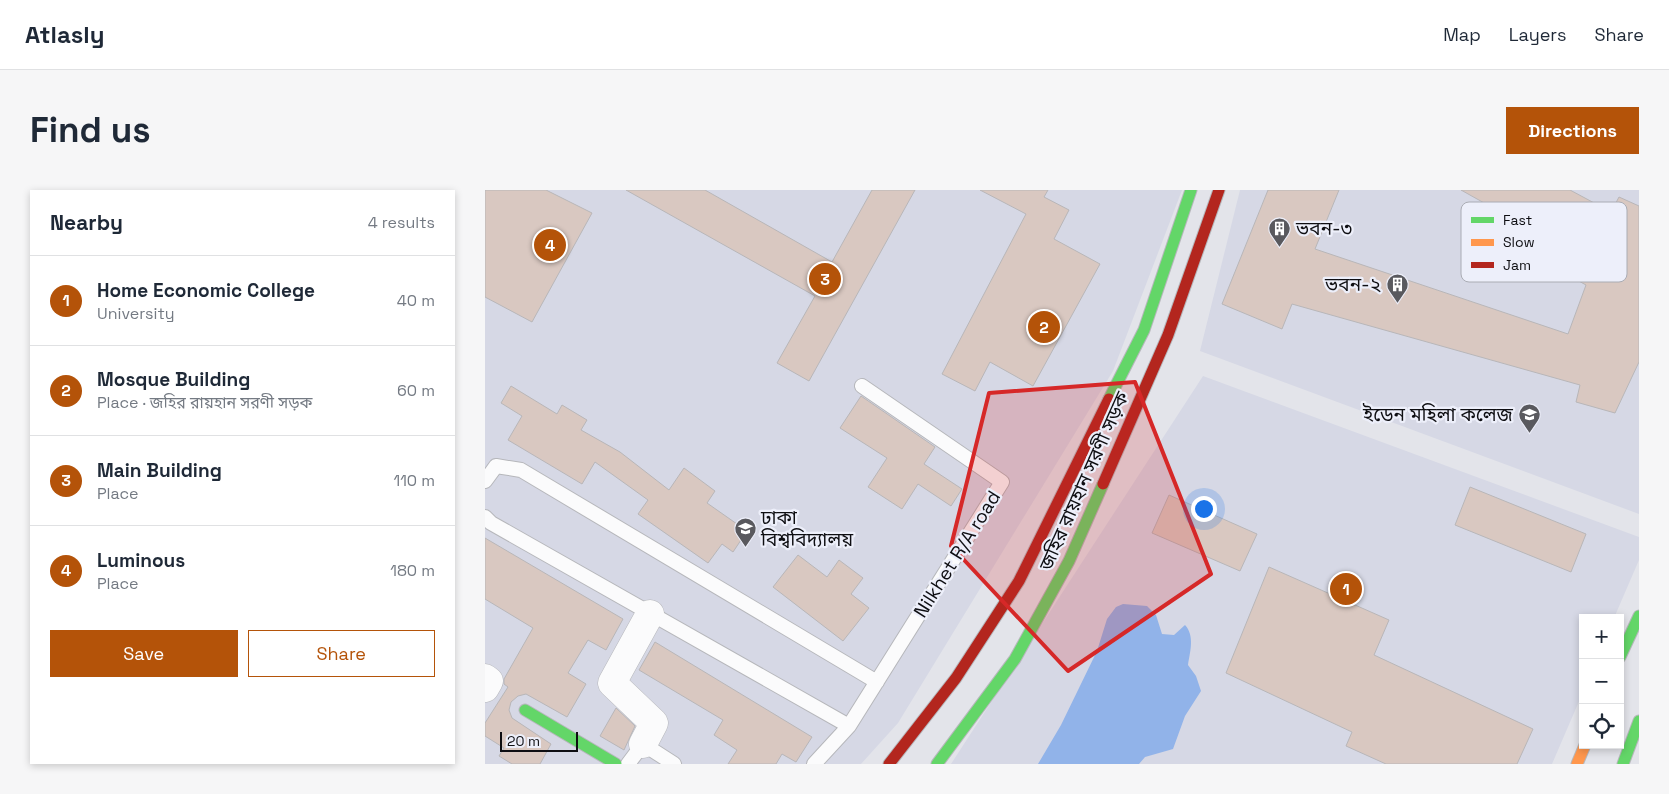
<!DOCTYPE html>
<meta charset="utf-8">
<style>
body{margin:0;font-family:"Space Grotesk","Noto Sans Bengali",sans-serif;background:#f6f6f7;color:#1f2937}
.controls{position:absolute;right:15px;bottom:15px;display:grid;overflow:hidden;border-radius:0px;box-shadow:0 2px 8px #0003}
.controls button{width:45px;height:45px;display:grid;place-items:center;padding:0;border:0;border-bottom:1px solid #e0e1e3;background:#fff;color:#1f2937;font:25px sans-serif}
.scale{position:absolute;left:15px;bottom:12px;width:78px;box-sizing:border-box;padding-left:5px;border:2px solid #0e0e12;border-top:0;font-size:14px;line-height:18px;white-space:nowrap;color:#0e0e12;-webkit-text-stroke:4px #edeffa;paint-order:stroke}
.you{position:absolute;left:718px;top:318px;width:18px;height:18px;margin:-12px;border:4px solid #fff;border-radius:50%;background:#1a73e8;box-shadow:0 0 0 8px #1a73e833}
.badge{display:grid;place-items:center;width:32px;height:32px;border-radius:50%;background:#b45309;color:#fff;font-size:16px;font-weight:700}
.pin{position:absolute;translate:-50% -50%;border:2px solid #fff;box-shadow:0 1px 5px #0006}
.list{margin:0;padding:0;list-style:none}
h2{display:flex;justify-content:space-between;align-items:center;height:65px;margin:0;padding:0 20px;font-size:21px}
h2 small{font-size:16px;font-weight:400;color:#747a83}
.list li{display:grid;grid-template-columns:32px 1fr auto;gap:15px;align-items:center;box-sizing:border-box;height:90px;padding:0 20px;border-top:1px solid #e0e1e3}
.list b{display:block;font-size:19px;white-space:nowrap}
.list p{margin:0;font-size:16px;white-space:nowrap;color:#747a83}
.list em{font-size:16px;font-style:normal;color:#747a83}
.actions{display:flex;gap:10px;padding:15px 20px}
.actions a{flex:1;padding:11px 0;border:1px solid #b45309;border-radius:0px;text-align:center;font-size:18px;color:#b45309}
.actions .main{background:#b45309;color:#fff}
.icon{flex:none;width:28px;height:28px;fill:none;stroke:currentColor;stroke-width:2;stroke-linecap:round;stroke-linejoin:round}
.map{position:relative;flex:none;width:1154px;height:574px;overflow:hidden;border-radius:0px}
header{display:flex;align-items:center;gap:30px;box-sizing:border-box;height:70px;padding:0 25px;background:#fff;border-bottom:1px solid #e0e1e3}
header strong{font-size:24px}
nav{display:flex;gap:28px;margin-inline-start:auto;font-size:18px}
.intro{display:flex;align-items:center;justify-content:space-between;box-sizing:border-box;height:120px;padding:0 30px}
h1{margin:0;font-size:35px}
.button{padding:12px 22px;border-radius:0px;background:#b45309;color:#fff;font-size:18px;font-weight:700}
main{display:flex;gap:30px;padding:0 30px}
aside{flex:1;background:#fff;border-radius:0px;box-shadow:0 2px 8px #0003}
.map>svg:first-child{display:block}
.built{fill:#d6d8e5}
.water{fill:#91b3e9}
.building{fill:#d9c8c1;stroke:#b8b6b8}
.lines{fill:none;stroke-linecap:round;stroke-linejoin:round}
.lane-casing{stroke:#b6b7bb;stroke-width:16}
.street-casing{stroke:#b6b7bb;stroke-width:29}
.fast-casing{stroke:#b6b7bb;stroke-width:13}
.slow-casing{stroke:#b6b7bb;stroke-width:13}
.jam-casing{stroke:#b6b7bb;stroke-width:13}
.lane{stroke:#fbfbfc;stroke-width:14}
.street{stroke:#fbfbfc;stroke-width:28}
.fast{stroke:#63d668;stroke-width:11}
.slow{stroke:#ff974d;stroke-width:11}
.jam{stroke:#b3261e;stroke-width:11}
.marked{fill:#d62828;fill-opacity:0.2;stroke:#d62828;stroke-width:4;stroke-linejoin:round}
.labels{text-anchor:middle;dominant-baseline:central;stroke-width:4.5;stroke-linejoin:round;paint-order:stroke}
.poi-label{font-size:19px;fill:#0e0e12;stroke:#edeffa;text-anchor:start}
.street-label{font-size:19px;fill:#0e0e12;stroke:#edeffa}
.key{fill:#edeffa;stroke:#aaacb4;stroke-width:1}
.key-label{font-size:14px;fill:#0e0e12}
</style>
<header>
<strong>Atlasly</strong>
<nav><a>Map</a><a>Layers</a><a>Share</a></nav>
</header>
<div class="intro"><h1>Find us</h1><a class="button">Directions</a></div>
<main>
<aside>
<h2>Nearby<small>4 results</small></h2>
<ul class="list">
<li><span class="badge">1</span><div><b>Home Economic College</b><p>University</p></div><em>40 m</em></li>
<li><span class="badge">2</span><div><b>Mosque Building</b><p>Place · জহির রায়হান সরণী সড়ক</p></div><em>60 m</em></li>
<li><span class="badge">3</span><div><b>Main Building</b><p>Place</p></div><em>110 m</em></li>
<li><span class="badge">4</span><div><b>Luminous</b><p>Place</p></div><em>180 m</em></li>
</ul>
<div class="actions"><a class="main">Save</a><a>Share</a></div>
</aside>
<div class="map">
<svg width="1154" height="574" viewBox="0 0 1154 574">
<rect width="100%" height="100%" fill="#e3e4ea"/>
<path class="built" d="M0,0H697L628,181L413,533L376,574H0Z
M755,0H1154V324L715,161Z
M718,186L1154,347V370L1129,428H1098V502L1067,574H466Z"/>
<path class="water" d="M638,414L662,416L671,425L677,444L689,445L700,435C710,446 705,462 703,475L711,486L716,501L700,526L688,559L660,567L654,574H553L576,535L612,461L622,429L631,417Z"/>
<path class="building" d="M0,0H61L107,23L47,132L0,107Z
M141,0H220L347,72L387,0H430L324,191L292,173L330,106Z
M495,0H563L559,7L584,20L569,49L615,74L548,196L505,172L490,201L457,184L541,24Z
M783,0H854L830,59L1083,144L1101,95L1083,85L1092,65L976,0H1085L1126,22L1134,7L1154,16V172L1130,223L1091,212L1095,195L807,114L797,139L737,114Z
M26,196L72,224L77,215L102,230L96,240L135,262L184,300L199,278L230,301L222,313L262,341L248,362L237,354L223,373L153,324L163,310L110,272L97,294L23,250L37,226L16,213Z
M376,206L450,257L439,274L477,299L466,316L433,294L417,319L383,297L402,268L355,238Z
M985,297L1101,344L1086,382L970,335Z
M684,305L772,344L755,381L667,343Z
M0,348L138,429L121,460L103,450L83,483L101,494L82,527L41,504L33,506L26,512L24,520L27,528L66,554L55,574H27L14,566L19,558L0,546V533L23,497L19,494V489L48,438L0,409Z
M313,365L342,387L354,370L378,388L366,404L384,418L358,451L288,397Z
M784,377L904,430L889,465L1048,539L1032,574H901L861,556L867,542L741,483Z
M170,452L327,547L311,572L297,564L291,574H243L252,560L229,545L238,530L154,480Z
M131,518L150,536L139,560L115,546Z"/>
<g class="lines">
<defs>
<path id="lane" d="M0,291L11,276L36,280L392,492
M0,327L6,333L364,536
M143,574L158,554L189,574
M329,574L364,536L517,292L377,196"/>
<path id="street" d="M0,488L4,491L0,498
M158,554L169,533L127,493L165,424"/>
<path id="fast" d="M624,209L659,140L706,0
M1135,467L1154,426
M40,520L131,574
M452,574L530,469L584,371L618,294
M1138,574L1154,531"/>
<path id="slow" d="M1092,574L1100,555"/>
<path id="jam" d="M618,294L683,145L734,0
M404,574L471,488L534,391L624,209"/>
</defs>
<use href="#lane" class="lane-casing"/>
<use href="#street" class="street-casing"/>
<use href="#fast" class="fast-casing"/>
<use href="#slow" class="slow-casing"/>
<use href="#jam" class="jam-casing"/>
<use href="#lane" class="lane"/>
<use href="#street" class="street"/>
<use href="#fast" class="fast"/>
<use href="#slow" class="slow"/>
<use href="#jam" class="jam"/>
</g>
<path class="marked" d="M650,192L726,384L583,481L466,356L504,203Z"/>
<defs>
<symbol id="building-pin" viewBox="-11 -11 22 30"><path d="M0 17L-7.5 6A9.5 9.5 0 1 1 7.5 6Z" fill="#59595e" stroke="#edeffa"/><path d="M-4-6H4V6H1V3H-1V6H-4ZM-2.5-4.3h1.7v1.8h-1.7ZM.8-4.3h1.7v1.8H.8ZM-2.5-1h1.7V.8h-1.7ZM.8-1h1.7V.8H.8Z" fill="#fff"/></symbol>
<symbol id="university-pin" viewBox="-11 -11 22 30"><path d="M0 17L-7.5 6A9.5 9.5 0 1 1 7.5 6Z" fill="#59595e" stroke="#edeffa"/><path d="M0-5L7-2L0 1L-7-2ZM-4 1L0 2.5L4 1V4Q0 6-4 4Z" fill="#fff"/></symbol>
</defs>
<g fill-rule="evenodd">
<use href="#building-pin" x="782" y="26" width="25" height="34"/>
<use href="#building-pin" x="900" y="82" width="25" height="34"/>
<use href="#university-pin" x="1032" y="212" width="25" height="34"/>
<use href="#university-pin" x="248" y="326" width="25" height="34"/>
</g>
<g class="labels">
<g class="poi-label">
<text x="811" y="38">ভবন-৩</text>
<text x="896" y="94" text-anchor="end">ভবন-২</text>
<text x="1028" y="224" text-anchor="end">ইডেন মহিলা কলেজ</text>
<text x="276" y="327">ঢাকা<tspan x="276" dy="22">বিশ্ববিদ্যালয়</tspan></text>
</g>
<g class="street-label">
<text transform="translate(599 291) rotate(-66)">জহির রায়হান সরণী সড়ক</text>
<text transform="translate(472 364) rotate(-58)">Nilkhet R/A road</text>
</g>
</g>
<rect x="976" y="12" width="166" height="80" rx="8" class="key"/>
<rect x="986" y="27" width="23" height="6" fill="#63d668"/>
<rect x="986" y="49" width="23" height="7" fill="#ff974d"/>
<rect x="986" y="72" width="23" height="6" fill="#b3261e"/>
<g class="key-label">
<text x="1018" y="35">Fast</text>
<text x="1018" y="57">Slow</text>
<text x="1018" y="80">Jam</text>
</g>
</svg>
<div class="controls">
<button>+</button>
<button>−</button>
<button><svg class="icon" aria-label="locate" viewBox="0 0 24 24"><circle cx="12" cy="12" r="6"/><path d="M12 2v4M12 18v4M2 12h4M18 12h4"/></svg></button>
</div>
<div class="scale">20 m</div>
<div class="you"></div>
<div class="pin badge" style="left:861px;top:399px">1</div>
<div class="pin badge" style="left:559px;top:137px">2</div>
<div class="pin badge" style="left:340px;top:89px">3</div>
<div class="pin badge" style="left:65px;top:55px">4</div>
</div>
</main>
